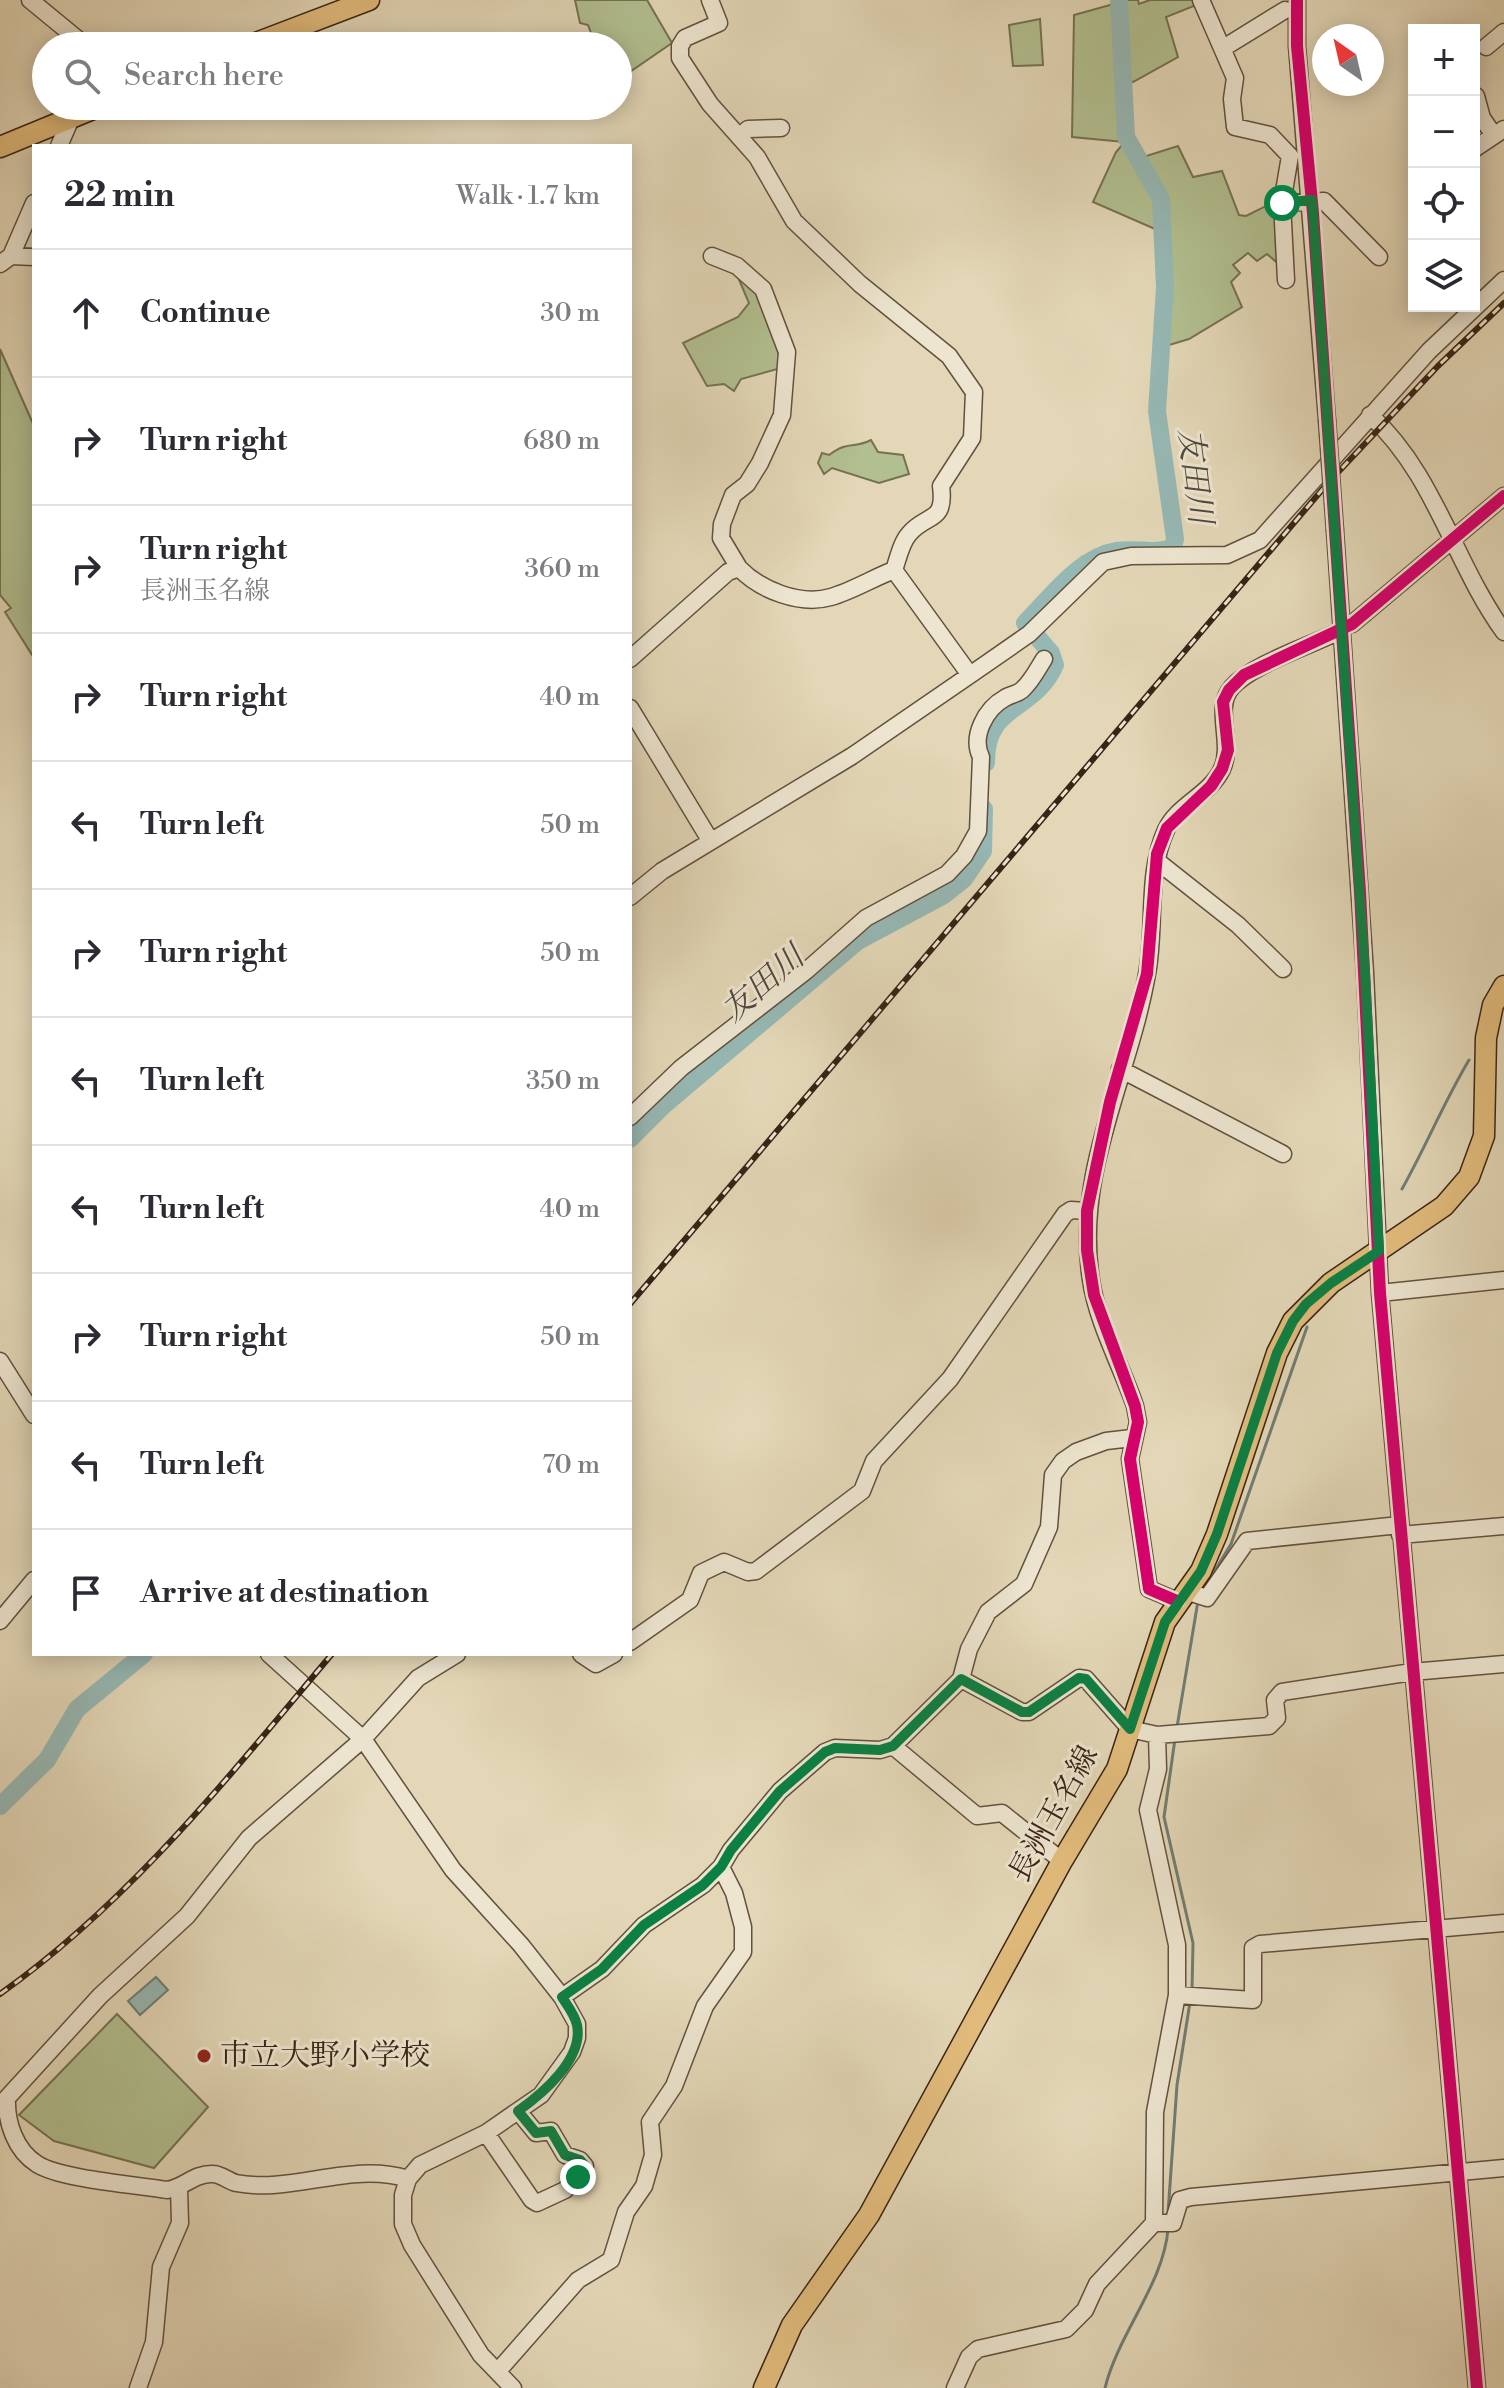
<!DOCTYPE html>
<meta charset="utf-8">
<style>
body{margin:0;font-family:"Libre Bodoni","Noto Serif JP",serif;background:#f2f2f3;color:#2b2b33}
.controls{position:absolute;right:24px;top:24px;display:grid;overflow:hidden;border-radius:0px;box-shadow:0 4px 20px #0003}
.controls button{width:72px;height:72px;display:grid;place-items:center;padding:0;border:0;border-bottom:2px solid #e1e1e2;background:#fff;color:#2b2b33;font:40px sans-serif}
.compass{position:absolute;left:1312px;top:24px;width:72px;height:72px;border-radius:50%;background:#fff;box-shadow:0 4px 20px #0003;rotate:326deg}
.stop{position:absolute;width:24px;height:24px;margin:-18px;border:6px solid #0b8043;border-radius:50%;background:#fff}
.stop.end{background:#0b8043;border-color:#fff;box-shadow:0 2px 8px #0008}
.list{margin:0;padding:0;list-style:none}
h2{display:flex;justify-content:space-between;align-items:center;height:104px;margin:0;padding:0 32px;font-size:34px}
h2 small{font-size:26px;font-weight:400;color:#7c7c81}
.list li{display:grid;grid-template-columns:52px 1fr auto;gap:24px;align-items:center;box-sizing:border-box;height:128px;padding:0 32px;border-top:2px solid #e1e1e2}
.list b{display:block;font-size:30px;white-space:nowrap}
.list p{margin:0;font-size:26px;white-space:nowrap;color:#7c7c81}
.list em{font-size:26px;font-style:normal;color:#7c7c81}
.icon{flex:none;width:44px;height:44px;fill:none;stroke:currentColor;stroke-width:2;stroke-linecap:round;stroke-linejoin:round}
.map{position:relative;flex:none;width:1504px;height:2388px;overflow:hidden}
.search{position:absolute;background:#fff;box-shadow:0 4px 20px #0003;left:32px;top:32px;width:600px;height:88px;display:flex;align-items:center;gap:20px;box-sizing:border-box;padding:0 28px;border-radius:44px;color:#7c7c81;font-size:30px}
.panel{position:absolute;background:#fff;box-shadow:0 4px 20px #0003;left:32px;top:144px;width:600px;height:1512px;border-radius:0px}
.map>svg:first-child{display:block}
.green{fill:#b2bf90;stroke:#757252;stroke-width:2}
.water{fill:#96b8b4;stroke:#707d74;stroke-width:2}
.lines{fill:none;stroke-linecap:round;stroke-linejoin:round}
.stream{stroke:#707d74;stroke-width:3}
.river{stroke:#96b8b4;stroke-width:18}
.minor-casing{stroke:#63513e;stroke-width:19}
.major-casing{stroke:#382415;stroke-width:23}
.minor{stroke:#ede5d0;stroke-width:16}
.major{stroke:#e2bc7c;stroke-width:20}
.rail-casing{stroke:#382415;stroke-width:6}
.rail{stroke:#ede5d0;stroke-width:3;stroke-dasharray:9;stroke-linecap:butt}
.minor-bridge-casing{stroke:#63513e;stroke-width:19;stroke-linecap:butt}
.minor-bridge{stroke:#ede5d0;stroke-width:16}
.cycleway-casing{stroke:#ede5d0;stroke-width:17}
.cycleway{stroke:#d6006c;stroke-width:12}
.route{stroke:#0b8043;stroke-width:10}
.poi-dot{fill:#8f2418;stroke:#ede5d0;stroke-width:3}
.labels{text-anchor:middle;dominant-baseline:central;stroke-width:6;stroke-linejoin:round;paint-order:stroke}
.street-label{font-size:30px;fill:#382415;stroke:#ede5d0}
.poi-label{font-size:30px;fill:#382415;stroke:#ede5d0;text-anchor:start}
.water-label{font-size:32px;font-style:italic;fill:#50493d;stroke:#ede5d0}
</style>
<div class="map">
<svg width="1504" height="2388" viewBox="0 0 1504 2388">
<rect width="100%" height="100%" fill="#e3d7b7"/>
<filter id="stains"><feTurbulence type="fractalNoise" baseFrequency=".0025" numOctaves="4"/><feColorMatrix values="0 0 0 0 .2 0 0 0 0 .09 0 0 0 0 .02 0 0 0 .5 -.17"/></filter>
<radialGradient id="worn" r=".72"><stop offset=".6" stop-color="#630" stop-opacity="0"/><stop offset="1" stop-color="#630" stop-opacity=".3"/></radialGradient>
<path class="green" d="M575,0H647L672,43L618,80V46H596L588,25L580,23Z
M1121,0H1138L1139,4L1150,0H1198L1199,4L1166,17L1178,57L1133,82L1126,77Z
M1117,3L1124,142L1072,137L1074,15Z
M1040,19L1043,65L1013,66L1009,25Z
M1124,143L1158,199L1155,229L1093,202L1116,152Z
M1178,146L1193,177L1222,171L1239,215L1246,216L1276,201L1281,266L1267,254L1257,261L1248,253L1233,265L1240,273L1231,282L1242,307L1189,339L1166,346L1168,302L1165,197L1143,157Z
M711,257L737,267L761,290L785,353L781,368L741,379L734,391L724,384L707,386L683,343L738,317L749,303L735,270L709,260Z
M0,349L34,426V658L5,612L11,608L0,595Z
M871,440L878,452L903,455L909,474L879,483L832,468L824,474L818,463L822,453L829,455C849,440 854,449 871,440Z
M117,2014L208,2107L154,2168L54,2141L19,2115Z"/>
<path class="water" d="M156,1977L168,1990L140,2015L128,2001Z"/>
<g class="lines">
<path class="stream" d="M1402,1189C1426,1146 1444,1102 1469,1060
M1203,1590L1231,1544L1307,1327
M1177,1727L1198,1601
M1175,1739L1164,1817L1193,1943L1192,1991
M1168,2213L1177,2085L1190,2002
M1105,2388C1118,2334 1164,2283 1168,2229"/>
<path class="river" d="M986,763C985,703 1034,713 1055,665L1051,653L1025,623C1051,597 1079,557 1117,551C1135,548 1157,555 1173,547L1175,539L1157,411L1165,287L1161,199L1126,137L1119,0
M630,1139L663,1106L858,941L944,895L964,879L983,851L984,809
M0,1806L47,1760L77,1709L144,1654"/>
<defs>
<path id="minor" d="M30,0L86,46
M1201,0L1235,78L1232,99L1235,127L1270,135L1290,156L1282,203L1286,280
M1297,0V46L1327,420
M1225,47L1285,10
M1486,47L1504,32
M1476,96L1482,118L1493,134
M739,137L748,129L781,128
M59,146L72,116
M1474,149L1504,129
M1282,203L1324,201L1379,257
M11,256L34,257
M712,256L737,266L763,289L787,352L782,415L760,463L747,484L733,495L722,524L721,538L739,568
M0,264L11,256L34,203
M1370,415C1435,474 1454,563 1504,632
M1335,531L1365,972L1380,1293L1477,2388
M894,570L970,675
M1352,624L1504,496
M630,659L728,572L739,568C760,590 800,606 831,597C852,591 873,578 894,570C898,559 901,543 909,534C926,513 946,524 941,486L972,438L974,392L949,356L860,284L794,221L757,157L710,104L680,58V46L685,38L719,23L710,0
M630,708L710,840
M1157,861L1238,925L1283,969
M630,897L662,871L852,756L970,675L1029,634L1103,562L1131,556L1227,555L1260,540L1429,351L1504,280
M1120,1069L1283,1154
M630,1117L681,1068L806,971L866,918L947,874L964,856L978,831L981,757C971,737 985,709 1005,698C1011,694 1016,695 1022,690C1032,681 1037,670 1044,659
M1380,1293L1504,1280
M0,1361L34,1415
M1400,1535L1504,1526
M1185,1591L1207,1598L1247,1541L1399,1525
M1177,1601L1149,1589L1130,1459L1138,1422L1135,1406C1121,1365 1097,1322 1091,1280C1074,1171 1129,1078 1147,974C1156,927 1146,874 1166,830C1177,805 1210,795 1222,769C1234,743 1213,708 1232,687C1252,665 1304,648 1333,634
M0,1621L34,1580
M630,1642L690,1600L701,1573L724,1562L748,1572L756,1571L862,1491L874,1461L950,1379L1065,1214L1071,1210L1087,1211
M269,1654L363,1739L453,1870L521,1945L562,1997L577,2024V2038L572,2052L541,2095L486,2133L420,2165L408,2179L403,2195V2224L412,2245L481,2355L513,2388
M581,1654L596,1664L614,1654
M961,1679L1022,1712H1029L1079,1678L1086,1679L1130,1729L1157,1735L1269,1726L1277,1718L1275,1700L1282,1692L1412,1672L1504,1664
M893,1746L977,1816L1002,1813L1062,1861
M1177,1995L1253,2000V1948L1260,1944L1504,1923
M562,1997L602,1969L644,1925L703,1885L721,1867L731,1850L780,1791L825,1752L835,1748L880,1750L893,1746L961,1679L969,1649L988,1612L1024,1584L1049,1527L1053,1475L1063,1461L1076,1452L1106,1441L1132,1438
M486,2133L532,2200L537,2203L565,2190L585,2166L580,2160L565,2155L551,2131L536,2133L518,2111
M408,2179C351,2161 293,2194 236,2183C228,2181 221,2174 213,2174C194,2173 184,2188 167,2190C137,2185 60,2179 37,2164C15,2150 6,2122 7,2098L100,1996L187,1916L249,1838L363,1739L418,1678L457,1654
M1154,2223H1173L1180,2200L1191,2197L1504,2168
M498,2371L578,2280L611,2260L626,2212L644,2186L653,2155L650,2122L674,2086L705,2006L743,1952V1927L734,1893L721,1867
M138,2388L154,2342L161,2267L180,2223L179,2188
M955,2388L969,2357L978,2349L1066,2329L1085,2310L1097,2284L1154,2223L1155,2112L1177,1995V1945L1148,1810L1158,1769L1157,1735"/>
<path id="major" d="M248,46L369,0
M0,147L100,106
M764,2388L792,2325L869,2215L1062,1861L1117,1769L1165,1622L1201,1571L1217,1534L1277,1353L1293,1321L1331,1283L1444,1206L1469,1177L1484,1136L1486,1038L1493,1005L1504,986"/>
</defs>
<use href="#minor" class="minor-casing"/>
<use href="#major" class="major-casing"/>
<use href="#minor" class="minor"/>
<use href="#major" class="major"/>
<defs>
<path id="rail" d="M630,1304L1327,484L1438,366L1504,303
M0,1994C130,1902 230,1775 332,1654"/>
</defs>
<use href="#rail" class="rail-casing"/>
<use href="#rail" class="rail"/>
<defs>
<path id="minor-bridge" d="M1327,420L1335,531"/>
</defs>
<use href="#minor-bridge" class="minor-bridge-casing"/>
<use href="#minor-bridge" class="minor-bridge"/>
<defs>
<path id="cycleway" d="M1297,0V46L1313,213L1360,892L1380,1293L1477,2388
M1177,1601L1149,1589L1130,1459L1138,1422L1135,1406L1094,1295L1087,1250V1211L1110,1102L1147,974L1157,854L1167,828L1211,786L1222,769L1228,750L1223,702L1229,690L1244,675L1352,624L1504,496"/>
</defs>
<use href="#cycleway" class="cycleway-casing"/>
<use href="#cycleway" class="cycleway"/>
</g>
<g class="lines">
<path class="route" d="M578,2177L585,2166L580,2160L565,2155L551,2131L536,2133L518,2111C542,2094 584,2059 577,2025C575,2015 567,2005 562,1997L602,1969L644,1925L703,1885L721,1867L731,1850L780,1791L825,1752L835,1748L880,1750L893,1746L961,1679L1022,1712H1029L1079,1678L1086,1679L1130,1729L1165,1622L1201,1571L1217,1534L1277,1353L1293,1321L1306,1304L1331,1283L1379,1251L1365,972L1313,213L1312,200L1282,203"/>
</g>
<circle class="poi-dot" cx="204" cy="2056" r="8"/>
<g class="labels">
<g class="street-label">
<text transform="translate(1054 1814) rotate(-61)">長洲玉名線</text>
</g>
<g class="poi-label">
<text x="220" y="2056">市立大野小学校</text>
</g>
<g class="water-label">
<text transform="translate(1195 476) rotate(83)">友田川</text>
<text transform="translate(763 984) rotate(-41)">友田川</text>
</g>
</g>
<rect width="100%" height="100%" filter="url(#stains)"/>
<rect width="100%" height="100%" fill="url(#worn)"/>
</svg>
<div class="controls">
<button>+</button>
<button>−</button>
<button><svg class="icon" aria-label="locate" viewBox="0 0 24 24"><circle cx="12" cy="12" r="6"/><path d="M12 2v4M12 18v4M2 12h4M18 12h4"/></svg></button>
<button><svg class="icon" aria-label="layers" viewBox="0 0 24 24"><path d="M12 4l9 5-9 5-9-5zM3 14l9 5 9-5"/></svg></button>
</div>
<svg class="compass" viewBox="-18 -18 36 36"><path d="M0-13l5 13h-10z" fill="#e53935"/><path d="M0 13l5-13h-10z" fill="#7c7c81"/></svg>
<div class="stop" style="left:1282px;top:203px"></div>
<div class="stop end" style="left:578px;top:2177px"></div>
<div class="search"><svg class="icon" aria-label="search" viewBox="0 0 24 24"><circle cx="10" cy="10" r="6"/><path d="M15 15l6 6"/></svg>Search here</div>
<section class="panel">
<h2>22 min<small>Walk · 1.7 km</small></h2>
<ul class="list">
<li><svg class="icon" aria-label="ahead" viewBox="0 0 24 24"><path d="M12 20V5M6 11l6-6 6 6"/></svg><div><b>Continue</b></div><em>30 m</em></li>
<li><svg class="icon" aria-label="right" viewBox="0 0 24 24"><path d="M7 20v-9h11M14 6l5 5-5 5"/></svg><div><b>Turn right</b></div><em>680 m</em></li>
<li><svg class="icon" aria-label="right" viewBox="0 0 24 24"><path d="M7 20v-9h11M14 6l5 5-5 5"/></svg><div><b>Turn right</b><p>長洲玉名線</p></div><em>360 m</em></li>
<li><svg class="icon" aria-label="right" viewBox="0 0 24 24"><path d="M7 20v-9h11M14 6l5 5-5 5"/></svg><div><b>Turn right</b></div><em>40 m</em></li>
<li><svg class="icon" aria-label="left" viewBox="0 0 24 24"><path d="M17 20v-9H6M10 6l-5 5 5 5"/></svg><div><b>Turn left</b></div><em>50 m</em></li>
<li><svg class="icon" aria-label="right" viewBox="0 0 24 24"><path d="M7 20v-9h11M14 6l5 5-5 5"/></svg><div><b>Turn right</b></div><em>50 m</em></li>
<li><svg class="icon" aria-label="left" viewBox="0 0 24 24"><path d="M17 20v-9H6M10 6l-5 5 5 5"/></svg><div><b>Turn left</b></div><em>350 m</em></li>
<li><svg class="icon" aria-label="left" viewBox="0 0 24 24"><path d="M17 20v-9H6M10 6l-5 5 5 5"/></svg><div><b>Turn left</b></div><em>40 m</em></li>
<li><svg class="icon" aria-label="right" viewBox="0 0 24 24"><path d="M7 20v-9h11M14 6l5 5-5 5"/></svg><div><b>Turn right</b></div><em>50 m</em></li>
<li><svg class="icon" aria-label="left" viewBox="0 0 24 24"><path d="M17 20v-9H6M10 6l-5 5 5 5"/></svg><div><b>Turn left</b></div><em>70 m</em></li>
<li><svg class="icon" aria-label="arrive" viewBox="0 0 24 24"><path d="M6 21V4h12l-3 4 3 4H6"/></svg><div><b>Arrive at destination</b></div></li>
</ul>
</section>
</div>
